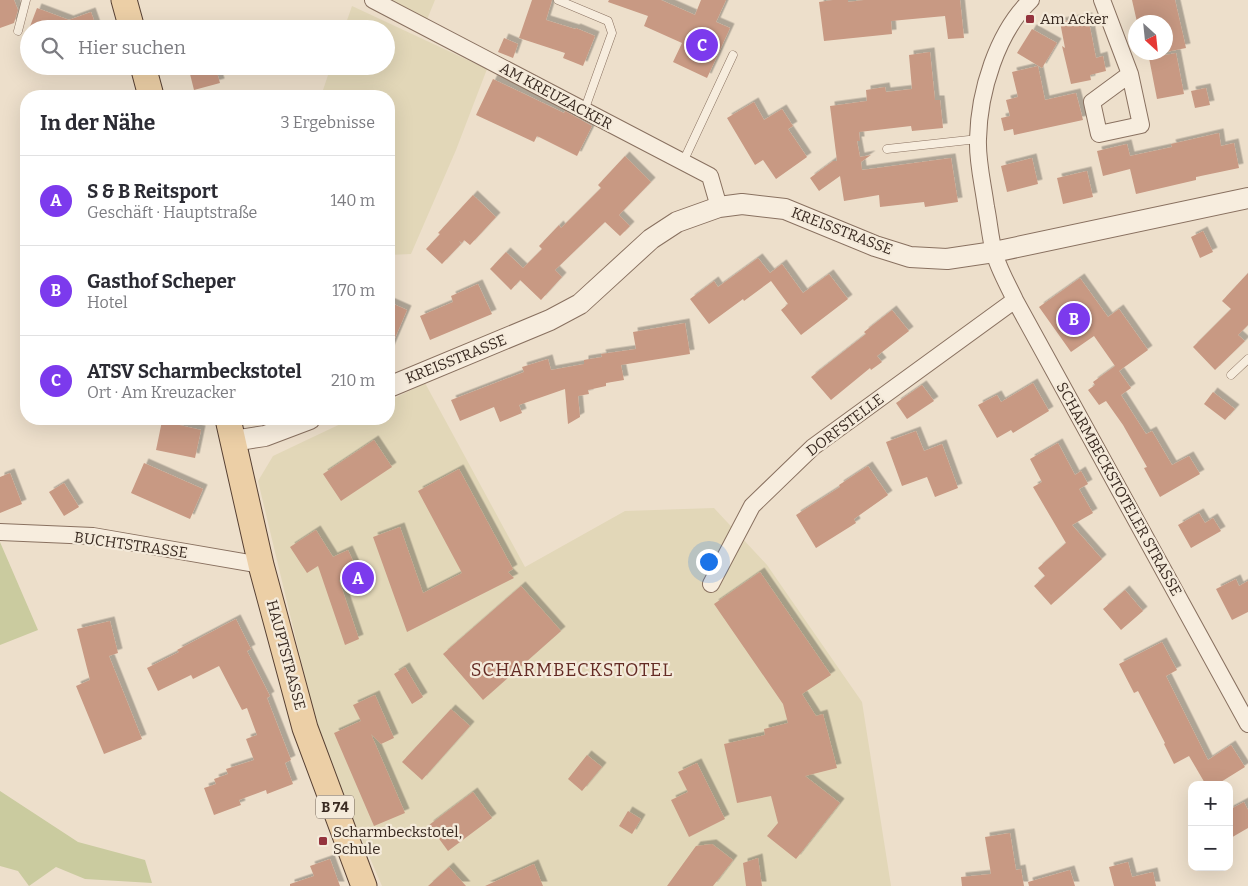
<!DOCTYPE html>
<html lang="de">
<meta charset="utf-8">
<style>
body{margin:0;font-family:Bitter,serif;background:#f7f7f7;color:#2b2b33}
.controls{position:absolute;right:15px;bottom:15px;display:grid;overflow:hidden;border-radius:10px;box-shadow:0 5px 20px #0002}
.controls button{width:45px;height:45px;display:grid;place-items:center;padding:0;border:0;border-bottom:1px solid #e1e1e2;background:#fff;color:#2b2b33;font:25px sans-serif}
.compass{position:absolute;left:1128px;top:15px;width:45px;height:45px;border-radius:50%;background:#fff;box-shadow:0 5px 20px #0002;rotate:153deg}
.you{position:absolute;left:708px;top:561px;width:18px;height:18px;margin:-12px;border:4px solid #fff;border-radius:50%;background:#1a73e8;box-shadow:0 0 0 8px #1a73e833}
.badge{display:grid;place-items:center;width:32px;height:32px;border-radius:50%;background:#7c3aed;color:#fff;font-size:16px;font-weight:700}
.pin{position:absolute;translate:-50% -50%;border:2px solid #fff;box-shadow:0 1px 5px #0006}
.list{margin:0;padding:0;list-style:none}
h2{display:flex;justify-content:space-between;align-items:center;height:65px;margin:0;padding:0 20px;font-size:21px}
h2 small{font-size:16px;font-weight:400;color:#7c7c81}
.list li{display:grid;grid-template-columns:32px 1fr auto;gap:15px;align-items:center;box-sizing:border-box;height:90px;padding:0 20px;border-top:1px solid #e1e1e2}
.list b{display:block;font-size:19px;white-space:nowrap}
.list p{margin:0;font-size:16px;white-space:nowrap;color:#7c7c81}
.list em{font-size:16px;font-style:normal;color:#7c7c81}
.icon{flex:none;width:28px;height:28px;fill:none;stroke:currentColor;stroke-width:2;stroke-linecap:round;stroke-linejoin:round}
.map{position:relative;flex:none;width:1248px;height:886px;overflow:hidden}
.search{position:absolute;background:#fff;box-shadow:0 5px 20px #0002;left:20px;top:20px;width:375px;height:55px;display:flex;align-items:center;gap:12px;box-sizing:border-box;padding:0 18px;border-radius:28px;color:#7c7c81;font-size:19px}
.panel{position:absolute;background:#fff;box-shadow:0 5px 20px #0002;left:20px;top:90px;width:375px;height:335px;border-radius:20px}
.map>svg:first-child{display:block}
.farmland{fill:#e2d7b8}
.green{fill:#cacb9f}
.building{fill:#c89983;filter:url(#shadow)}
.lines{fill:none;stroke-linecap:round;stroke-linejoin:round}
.service-casing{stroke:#897160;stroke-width:9}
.minor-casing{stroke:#897160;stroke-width:18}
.tertiary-casing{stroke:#897160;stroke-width:22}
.primary-casing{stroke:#574033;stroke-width:27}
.service{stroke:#f7edde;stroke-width:8}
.minor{stroke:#f7edde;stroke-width:16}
.tertiary{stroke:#f7edde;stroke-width:20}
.primary{stroke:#eccfa6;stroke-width:25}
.poi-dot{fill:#94333d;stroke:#f4eada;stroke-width:2}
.labels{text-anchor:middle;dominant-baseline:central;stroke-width:4.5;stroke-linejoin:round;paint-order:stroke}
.shield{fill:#f4eada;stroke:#726459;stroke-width:1}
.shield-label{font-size:14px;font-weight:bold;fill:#3a2b22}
.poi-label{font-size:15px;fill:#3a2b22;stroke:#f4eada;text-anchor:start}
.street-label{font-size:15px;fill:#3a2b22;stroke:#f4eada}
.quarter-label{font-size:18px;letter-spacing:1px;fill:#642b24;stroke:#f4eada}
</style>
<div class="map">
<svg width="1248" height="886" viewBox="0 0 1248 886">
<defs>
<filter id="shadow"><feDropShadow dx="4.5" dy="-4.5" stdDeviation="0" flood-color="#0004"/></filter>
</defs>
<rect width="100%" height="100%" fill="#eddfcb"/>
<path class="farmland" d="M386,0H435L426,22Z
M352,6L487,69L456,150L411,254L389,255V96H321L331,66H386V29H344Z
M425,383L525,567L625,511L714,508L767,565L862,702L891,886H382L321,744L258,481L273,456L351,419H389V401Z"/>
<path class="green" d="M0,542L38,630L0,645Z
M0,791L78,842L145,860L152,883L85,879L56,867L29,886L18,871L0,866Z"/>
<path class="building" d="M0,0H14L18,10L14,23L0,28Z
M532,0H552L546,20L575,29L576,28L595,36L583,66L563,58L565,53L519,38Z
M609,0H661L695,15L701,0H726L716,22L730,28L707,78L673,62L682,43L644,26L648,16L608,2Z
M833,0H848V2L864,0H960L964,38L948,39L945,16L891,21L892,34L824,41L819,2Z
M1132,0H1175L1186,48L1166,52V22H1137Z
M37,8L69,20L91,12L97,29H29Z
M1088,17L1096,58L1103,56L1106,71L1090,75L1091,80L1071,84L1062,46L1065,48L1060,22Z
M1032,29L1057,43L1042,68L1017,53Z
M504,38L518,44L513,58L498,52Z
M930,52L935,100H940L943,128L912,131L911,126L859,132L860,141H857L860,157L871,155L861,162L862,170L951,158L958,202L925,207L924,202L880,207L879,195L844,201L840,176L819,191L810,178L833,161H837L830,106L867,101L866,90L885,87L886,92L912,89L909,55Z
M1176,53L1184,94L1157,99L1149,58Z
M188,66H215L220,83L194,90Z
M1038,66L1045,100L1076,93L1083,120L1014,135L1013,129L1004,131L1001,118L1010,116L1006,100L1018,97L1012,72Z
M493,79L564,113L565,111L592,126L577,156L537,136L534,142L476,115Z
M1206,88L1210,105L1195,108L1191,91Z
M754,102L764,120L782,109L793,126L788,129L807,157L776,179L763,160L755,165L727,118Z
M1219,133L1221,146L1234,143L1239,168L1196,177V180L1136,194L1130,169L1103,176L1097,151L1127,144L1130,156L1172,147L1171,144Z
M625,156L651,182L619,215L630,226L620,236L605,222L555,270L562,277L541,300L520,280L511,290L490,269L506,252L523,268L542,249L539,246L559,225L561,228L601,188L598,185Z
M1032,158L1038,184L1007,192L1001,166Z
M1087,171L1093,197L1063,204L1057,178Z
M473,195L496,217L470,245L464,240L462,243L459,241L461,244L442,264L426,249L440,234L438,233Z
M1203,231L1213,252L1200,258L1191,237Z
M758,258L770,273L782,264L803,293L829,274L848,299L801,335L781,310L788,304L771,281L744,301L743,299L709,324L690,299L714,281L718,287Z
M1248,273V325L1238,335L1245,341L1215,370L1193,347L1231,309L1222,301Z
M1080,278L1108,317L1119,309L1148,350L1119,371L1131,388L1121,395L1146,434L1152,431L1172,465L1189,456L1200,474L1160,497L1144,468L1147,467L1123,425L1106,401L1099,405L1088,390L1095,385L1093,382L1115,366L1094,336L1071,352L1039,307Z
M478,284L492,314L430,340L420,316L453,302L451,296Z
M389,302L407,310L389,352Z
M892,310L909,331L877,356L882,362L871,370L870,368L831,400L811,377L866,334L864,332Z
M685,323L690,354L621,365L624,380L606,383V386L588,390L589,394L578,396L580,417L568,424L565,389L519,405L522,413L500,422L494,407L460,421L451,400L524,372L522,367L548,359L551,370L584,364V360L602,357L601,354L636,349L633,332Z
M1033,383L1049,411L1013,433L1011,430L997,438L978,405L997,395L1001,402Z
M922,385L934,401L907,419L896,403Z
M1213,392L1235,409L1225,420L1204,404Z
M162,421L201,430L195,458L156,450Z
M916,431L924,451L942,444L958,488L935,497L927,477L902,486L886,442Z
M374,440L392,467L341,501L323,474Z
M1058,443L1075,475L1081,471L1088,484L1079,489L1093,513L1072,525L1102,559L1051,605L1034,586L1045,576L1038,568L1066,543L1033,487L1042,482L1030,459Z
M144,463L203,489L190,519L131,493Z
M868,466L888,495L854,519L856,523L816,548L796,515L840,487L839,485Z
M459,469L513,569L508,572L514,578L407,632L373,537L400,527L423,593L462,573L418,491Z
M10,473L22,504L0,513V477Z
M64,483L79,507L64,516L49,492Z
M1199,513L1205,523L1213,518L1221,531L1191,548L1178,525Z
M316,530L333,557L348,550L358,572L339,580L359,639L345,645L318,566L307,573L290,547Z
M760,572L831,675L802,694L816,716L823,714L837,768L805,776L840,803L796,859L767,836L778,823L771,796L737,803L724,744L765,735L764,729L788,723L783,704L714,604Z
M1236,579L1239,586L1248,581V612L1232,620L1216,589Z
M521,586L561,631L483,700L443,654Z
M1125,590L1143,611L1121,630L1103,609Z
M236,619L251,649L247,651L270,696L267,698L291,760L285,763L293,784L267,794L266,790L239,800L241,805L214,815L204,788L216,784L214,779L228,774L226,769L254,760L246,739L257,735L247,708L242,710L219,666L193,679L191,675L158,691L147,668L179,652L177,650Z
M110,621L118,653L109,656L142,739L104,754L76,686L90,680L77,629Z
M1162,642L1177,670L1166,676L1208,760L1231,745L1245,767L1216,785H1206L1189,756L1174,764L1164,744L1165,743L1138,691L1134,693L1119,664Z
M405,667L423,697L412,704L394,674Z
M375,695L394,738L381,744L371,734L405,813L374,826L334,733L361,721L353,705Z
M451,709L470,726L422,780L402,762Z
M587,755L602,767L582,791L568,779Z
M697,763L725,819L689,837L671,800L688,792L678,772Z
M473,792L492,818L448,851L429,825Z
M1244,802L1248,810V828L1229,839V810Z
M628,811L641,819L632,834L619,826Z
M1010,833L1016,870L1021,869L1024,886H962L961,877L991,874L985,837Z
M712,844L733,860L713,886H667L696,846Z
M758,858L762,886H746L743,863Z
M330,859L340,886H290V884L314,876L310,866Z
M1128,862L1132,877L1153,872L1156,886H1114L1109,867Z
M534,864L543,886H485Z
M449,867L466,886H428Z
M1070,870L1075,886H1029L1028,882Z"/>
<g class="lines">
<defs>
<path id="service" d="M558,0L608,21L612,33L584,111
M18,31L26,0
M887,149L978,139
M683,162L733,55
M1231,375L1248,359"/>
<path id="minor" d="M373,0L710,176L719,207
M1031,0C997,32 979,92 978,139C977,161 983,184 986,207C989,221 990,237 994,252C998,268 1008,285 1015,300L1248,724
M1102,0L1130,74L1141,125L1099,134L1092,102L1130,74
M0,532L93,536L261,565
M711,584L752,506L813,447L1015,300"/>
<path id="tertiary" d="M389,387L550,320L580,304L651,239L677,222L719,207L742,204L785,209L875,246L910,257L947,259L994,252L1248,198
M233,441L265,436L310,419"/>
<path id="primary" d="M124,0L132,29
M143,66L151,96
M228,419L261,565L305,728L364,886"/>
</defs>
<use href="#service" class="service-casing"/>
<use href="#minor" class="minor-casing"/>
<use href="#tertiary" class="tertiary-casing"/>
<use href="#primary" class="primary-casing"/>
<use href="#service" class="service"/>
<use href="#minor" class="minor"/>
<use href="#tertiary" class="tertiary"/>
<use href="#primary" class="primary"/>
</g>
<g class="poi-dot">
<rect x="1025" y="14" width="10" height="10" rx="2.5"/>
<rect x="318" y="836" width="10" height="10" rx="2.5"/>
</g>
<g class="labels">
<rect class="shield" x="316" y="795.5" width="38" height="23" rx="4"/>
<g class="shield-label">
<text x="335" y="807">B 74</text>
</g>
<g class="poi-label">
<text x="1040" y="19">Am Acker</text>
<text x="333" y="832">Scharmbeckstotel,<tspan x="333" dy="17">Schule</tspan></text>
</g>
<g class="street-label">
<text transform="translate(556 96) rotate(28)">AM KREUZACKER</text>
<text transform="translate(842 231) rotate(21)">KREISSTRASSE</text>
<text transform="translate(456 359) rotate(-22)">KREISSTRASSE</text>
<text transform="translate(845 425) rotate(-37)">DORFSTELLE</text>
<text transform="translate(1119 489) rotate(61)">SCHARMBECKSTOTELER STRASSE</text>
<text transform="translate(131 545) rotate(8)">BUCHTSTRASSE</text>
<text transform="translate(286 655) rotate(75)">HAUPTSTRASSE</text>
</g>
<g class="quarter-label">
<text x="572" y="670">SCHARMBECKSTOTEL</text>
</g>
</g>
</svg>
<div class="controls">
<button>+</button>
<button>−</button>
</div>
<svg class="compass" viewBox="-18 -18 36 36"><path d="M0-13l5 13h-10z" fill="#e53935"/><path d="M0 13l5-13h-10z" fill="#7c7c81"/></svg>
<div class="you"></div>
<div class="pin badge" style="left:358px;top:578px">A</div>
<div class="pin badge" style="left:1074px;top:319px">B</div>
<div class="pin badge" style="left:702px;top:45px">C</div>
<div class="search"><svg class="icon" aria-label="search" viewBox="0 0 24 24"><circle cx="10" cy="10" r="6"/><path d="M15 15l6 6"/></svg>Hier suchen</div>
<section class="panel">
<h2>In der Nähe<small>3 Ergebnisse</small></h2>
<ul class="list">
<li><span class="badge">A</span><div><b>S &amp; B Reitsport</b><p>Geschäft · Hauptstraße</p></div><em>140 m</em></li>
<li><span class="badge">B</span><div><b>Gasthof Scheper</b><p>Hotel</p></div><em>170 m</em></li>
<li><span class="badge">C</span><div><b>ATSV Scharmbeckstotel</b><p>Ort · Am Kreuzacker</p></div><em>210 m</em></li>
</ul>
</section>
</div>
